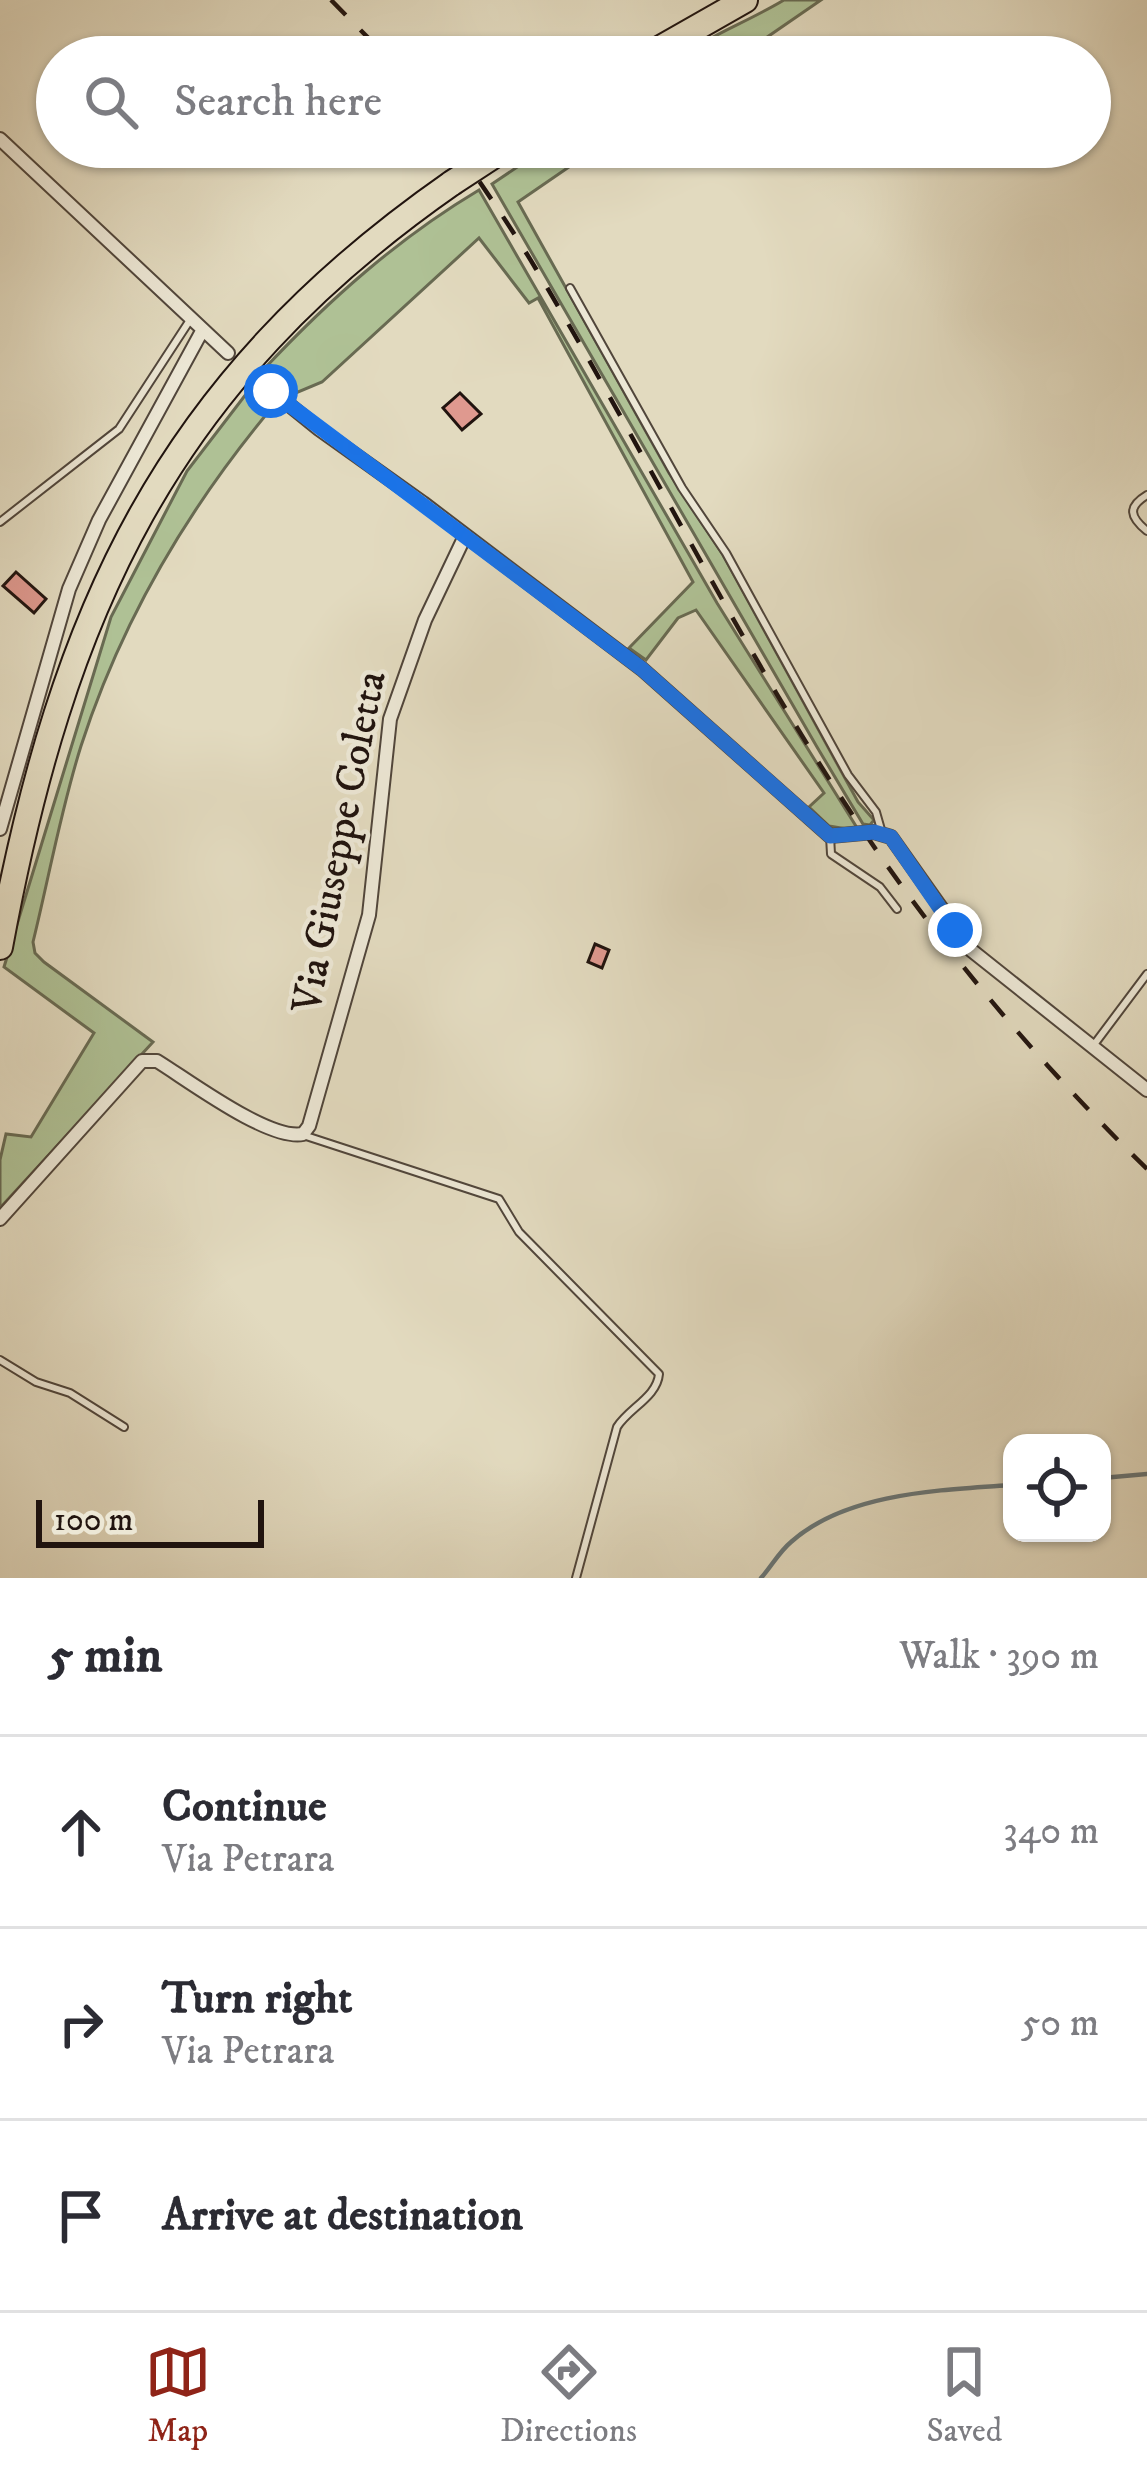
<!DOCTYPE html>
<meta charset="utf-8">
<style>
body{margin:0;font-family:"IM FELL DW Pica",serif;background:#f7f7f7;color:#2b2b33}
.controls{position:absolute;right:36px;bottom:36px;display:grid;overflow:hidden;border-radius:24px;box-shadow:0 3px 9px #0004}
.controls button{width:108px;height:108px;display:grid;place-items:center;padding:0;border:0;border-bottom:3px solid #e1e1e2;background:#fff;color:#2b2b33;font:60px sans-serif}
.scale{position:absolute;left:36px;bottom:30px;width:228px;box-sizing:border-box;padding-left:12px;border:6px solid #21140f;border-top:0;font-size:33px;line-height:42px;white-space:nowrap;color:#21140f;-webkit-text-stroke:9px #ece7d5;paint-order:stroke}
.stop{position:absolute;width:36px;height:36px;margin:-27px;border:9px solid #1a73e8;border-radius:50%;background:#fff}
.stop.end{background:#1a73e8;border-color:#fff;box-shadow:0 3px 12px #0008}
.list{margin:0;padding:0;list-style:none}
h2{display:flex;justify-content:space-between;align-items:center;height:156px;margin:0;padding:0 48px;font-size:51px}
h2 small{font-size:39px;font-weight:400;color:#7c7c81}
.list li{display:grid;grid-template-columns:78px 1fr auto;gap:36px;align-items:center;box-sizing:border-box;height:192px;padding:0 48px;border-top:3px solid #e1e1e2}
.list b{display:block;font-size:45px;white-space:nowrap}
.list p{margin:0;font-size:39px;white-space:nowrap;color:#7c7c81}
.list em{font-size:39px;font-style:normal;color:#7c7c81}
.icon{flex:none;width:66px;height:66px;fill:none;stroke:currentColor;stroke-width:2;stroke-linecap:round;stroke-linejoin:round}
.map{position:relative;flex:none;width:1147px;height:1578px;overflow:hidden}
.search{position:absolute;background:#fff;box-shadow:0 3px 9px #0004;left:36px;right:36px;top:36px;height:132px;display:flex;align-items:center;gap:30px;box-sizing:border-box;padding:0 42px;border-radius:66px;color:#7c7c81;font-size:45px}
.sheet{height:732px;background:#fff}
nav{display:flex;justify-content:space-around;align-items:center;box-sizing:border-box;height:168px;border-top:3px solid #e1e1e2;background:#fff;font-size:33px;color:#7c7c81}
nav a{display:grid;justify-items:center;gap:6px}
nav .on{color:#8f2418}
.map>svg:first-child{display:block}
.green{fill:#afc195;stroke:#686a52;stroke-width:3}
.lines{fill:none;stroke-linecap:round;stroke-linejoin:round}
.stream{stroke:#697677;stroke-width:4.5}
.building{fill:#df998f;stroke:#21140f;stroke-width:3}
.service-casing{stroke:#51463b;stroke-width:10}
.minor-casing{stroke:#51463b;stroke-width:16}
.motorway-casing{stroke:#21140f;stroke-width:28}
.service{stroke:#ece7d5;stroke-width:6}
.minor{stroke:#ece7d5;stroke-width:12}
.motorway{stroke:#e2dabf;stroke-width:24}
.rail{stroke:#21140f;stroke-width:4.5;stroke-dasharray:21 21;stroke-linecap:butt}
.motorway-bridge-casing{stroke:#21140f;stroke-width:28;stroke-linecap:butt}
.motorway-bridge{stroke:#e2dabf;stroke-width:24}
.route{stroke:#1a73e8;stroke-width:15}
.labels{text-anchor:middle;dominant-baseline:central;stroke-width:9;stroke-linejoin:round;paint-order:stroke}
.street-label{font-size:42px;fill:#21140f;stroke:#ece7d5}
</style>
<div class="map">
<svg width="1147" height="1578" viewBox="0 0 1147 1578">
<rect width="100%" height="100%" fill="#e2dabf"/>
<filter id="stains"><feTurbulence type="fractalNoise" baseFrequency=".00167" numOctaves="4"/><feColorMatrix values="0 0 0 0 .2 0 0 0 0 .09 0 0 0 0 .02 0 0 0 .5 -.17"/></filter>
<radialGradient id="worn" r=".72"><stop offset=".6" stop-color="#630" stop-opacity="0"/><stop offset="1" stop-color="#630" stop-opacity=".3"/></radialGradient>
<path class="green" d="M784,0H821L757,44L728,57H679C713,34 749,21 784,0Z
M547,147H598L518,202L669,473L723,555L858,802L874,820L870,825L863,824L817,747L492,184Z
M479,190L717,603L859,831L829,826L809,807L824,793L696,610L678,618L646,660L629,648L693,582L538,298L529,303L479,238L322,382L291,395L264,369C329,300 397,239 479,190Z
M253,385L275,404C190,505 122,619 81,746C61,809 49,877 33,942L35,953L44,962L153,1042L0,1208V1160L6,1134L31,1137L94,1033L4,967L111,617L187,471Z"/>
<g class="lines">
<path class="stream" d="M1102,1478L1147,1474
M761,1578C771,1567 779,1552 791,1542C847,1492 942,1490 1012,1485"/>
</g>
<path class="building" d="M460,393L481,414L462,430L443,408Z
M16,572L46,599L34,613L3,586Z
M595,944L609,950L602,968L588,962Z"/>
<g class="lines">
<defs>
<path id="service" d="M570,288L682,488L726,553L848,775L876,812L882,833
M1147,495C1127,507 1130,517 1147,531
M0,522L119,429L190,320
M830,836L831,854L880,887L897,909
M1093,1046L1147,974
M306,1136L499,1199L519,1232L659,1374C657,1397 629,1408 617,1427L576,1578
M0,1360L36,1382L70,1393L124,1427"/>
<path id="minor" d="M0,139L228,353
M256,378L319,429L423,503L642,669L830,836L874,832L891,837L971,950L1147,1090
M0,829L69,589L99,520L202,331
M0,1219L142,1061H157C188,1080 269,1141 303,1134L309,1126L369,915L390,719L425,620L465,536"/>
<path id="motorway" d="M645,57L745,0
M0,947C62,611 165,383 452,183"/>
</defs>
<use href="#service" class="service-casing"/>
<use href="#minor" class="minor-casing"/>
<use href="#motorway" class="motorway-casing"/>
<use href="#service" class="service"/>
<use href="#minor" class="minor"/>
<use href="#motorway" class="motorway"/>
<path class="rail" d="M331,0L387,57
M456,147C483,187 511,227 536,269C648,456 743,654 866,835C948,956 1043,1067 1147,1169"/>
<defs>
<path id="motorway-bridge" d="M452,183L507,147"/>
</defs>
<use href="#motorway-bridge" class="motorway-bridge-casing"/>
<use href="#motorway-bridge" class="motorway-bridge"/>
</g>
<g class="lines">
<path class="route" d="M271,391L642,669L830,836L874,832L891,837L955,930"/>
</g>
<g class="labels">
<g class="street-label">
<text transform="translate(340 842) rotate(-79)">Via Giuseppe Coletta</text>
</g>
</g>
<rect width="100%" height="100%" filter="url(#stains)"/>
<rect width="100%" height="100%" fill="url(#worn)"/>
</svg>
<div class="controls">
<button><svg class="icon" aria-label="locate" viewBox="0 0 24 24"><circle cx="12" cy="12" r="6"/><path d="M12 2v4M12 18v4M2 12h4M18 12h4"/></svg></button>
</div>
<div class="scale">100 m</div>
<div class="stop" style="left:271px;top:391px"></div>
<div class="stop end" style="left:955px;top:930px"></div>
<div class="search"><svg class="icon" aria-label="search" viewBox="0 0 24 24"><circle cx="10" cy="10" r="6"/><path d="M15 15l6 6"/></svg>Search here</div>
</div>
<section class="sheet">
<h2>5 min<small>Walk · 390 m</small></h2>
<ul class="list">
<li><svg class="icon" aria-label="ahead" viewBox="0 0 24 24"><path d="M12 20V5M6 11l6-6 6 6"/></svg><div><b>Continue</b><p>Via Petrara</p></div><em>340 m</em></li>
<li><svg class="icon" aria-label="right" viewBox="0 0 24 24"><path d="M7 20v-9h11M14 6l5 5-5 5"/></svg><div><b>Turn right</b><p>Via Petrara</p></div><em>50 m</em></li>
<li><svg class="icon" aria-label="arrive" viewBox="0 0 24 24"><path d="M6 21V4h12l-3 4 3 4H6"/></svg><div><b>Arrive at destination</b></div></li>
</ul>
</section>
<nav>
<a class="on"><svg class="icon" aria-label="map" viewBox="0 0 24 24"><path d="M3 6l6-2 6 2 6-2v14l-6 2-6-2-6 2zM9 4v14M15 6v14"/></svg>Map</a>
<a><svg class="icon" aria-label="directions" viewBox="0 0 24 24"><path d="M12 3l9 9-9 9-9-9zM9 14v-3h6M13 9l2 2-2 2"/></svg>Directions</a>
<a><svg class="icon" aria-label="saved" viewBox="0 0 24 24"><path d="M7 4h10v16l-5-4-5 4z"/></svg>Saved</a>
</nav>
